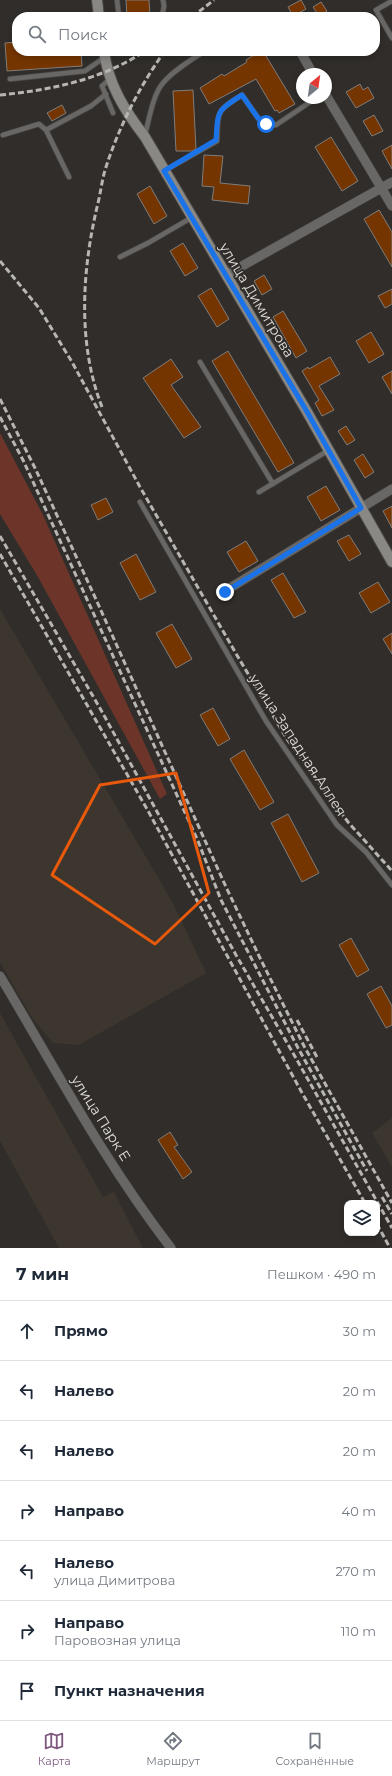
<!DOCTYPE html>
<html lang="ru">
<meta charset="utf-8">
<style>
body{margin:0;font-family:Montserrat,sans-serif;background:#f6f6f7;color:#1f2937}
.controls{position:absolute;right:12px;bottom:12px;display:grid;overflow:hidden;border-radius:8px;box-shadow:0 2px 6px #0003}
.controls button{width:36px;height:36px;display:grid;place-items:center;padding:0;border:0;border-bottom:1px solid #e0e1e3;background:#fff;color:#1f2937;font:20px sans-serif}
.compass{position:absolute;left:296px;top:68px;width:36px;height:36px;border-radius:50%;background:#fff;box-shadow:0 2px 6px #0003;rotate:29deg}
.stop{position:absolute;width:12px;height:12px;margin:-9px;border:3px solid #1a73e8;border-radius:50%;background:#fff}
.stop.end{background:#1a73e8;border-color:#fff;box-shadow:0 1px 4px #0008}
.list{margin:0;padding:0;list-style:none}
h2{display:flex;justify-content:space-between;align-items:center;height:52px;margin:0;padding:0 16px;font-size:17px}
h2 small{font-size:13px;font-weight:400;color:#747a83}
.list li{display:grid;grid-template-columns:26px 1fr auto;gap:12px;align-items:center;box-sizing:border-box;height:60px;padding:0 16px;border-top:1px solid #e0e1e3}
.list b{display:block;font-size:15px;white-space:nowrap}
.list p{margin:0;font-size:13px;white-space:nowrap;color:#747a83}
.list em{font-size:13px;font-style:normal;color:#747a83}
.icon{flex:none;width:22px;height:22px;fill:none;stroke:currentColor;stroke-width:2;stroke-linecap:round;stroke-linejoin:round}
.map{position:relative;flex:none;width:392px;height:1248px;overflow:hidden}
.search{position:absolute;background:#fff;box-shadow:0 2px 6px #0003;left:12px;right:12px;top:12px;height:44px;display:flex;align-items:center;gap:10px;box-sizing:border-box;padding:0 14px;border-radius:16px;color:#747a83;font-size:15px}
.sheet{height:472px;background:#fff}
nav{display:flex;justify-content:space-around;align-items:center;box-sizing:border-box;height:56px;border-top:1px solid #e0e1e3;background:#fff;font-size:11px;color:#747a83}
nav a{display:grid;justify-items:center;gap:2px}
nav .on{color:#7e587f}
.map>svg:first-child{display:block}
.built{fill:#3c362e}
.green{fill:#6d3529}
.building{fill:#743500;stroke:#817d7a}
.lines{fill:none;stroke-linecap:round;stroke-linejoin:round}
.lane-casing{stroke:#4c4946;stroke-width:6}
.street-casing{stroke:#4c4946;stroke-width:10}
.secondary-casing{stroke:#4c4946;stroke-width:12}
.lane{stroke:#686766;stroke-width:4.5}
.street{stroke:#686766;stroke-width:9}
.secondary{stroke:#898885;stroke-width:10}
.rail{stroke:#b8b6b4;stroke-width:3;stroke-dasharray:6 3;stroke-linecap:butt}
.route{stroke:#1a73e8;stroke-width:5}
.marked{fill:none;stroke:#e8590c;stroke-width:3;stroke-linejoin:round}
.labels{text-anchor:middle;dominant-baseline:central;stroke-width:3.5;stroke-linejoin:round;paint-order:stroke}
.street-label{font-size:14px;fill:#e0dedc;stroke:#302d2a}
</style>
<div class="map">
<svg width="392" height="1248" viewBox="0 0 392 1248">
<rect width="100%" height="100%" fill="#302d2a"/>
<path class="built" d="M0,609L173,903L206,973L79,1045L53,1043L32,1018L0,962Z
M0,1013L103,1197L114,1192L143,1248H59L0,1141Z
M392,1118V1167L372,1133Z"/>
<path class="green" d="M0,433L43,515L167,794L160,799L38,577L0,514Z"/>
<path class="building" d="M126,0H149L150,17H127Z
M301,0L306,9L293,16L288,7Z
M321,2L327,11L319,16L313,7Z
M17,42V51H81L82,66L7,71L5,43Z
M263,51L295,104L279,113L277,110L275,111L256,79L209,104L200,88L222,74L224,76L247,62L246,60L254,55L255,56Z
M360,84L363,90L368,87L374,98L356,108L346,92Z
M193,90L196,149L192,151H176L173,91Z
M62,105L66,113L52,121L47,113Z
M374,115L383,131L372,136L363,121Z
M331,137L358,181L342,191L315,147Z
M392,145V169L382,151Z
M204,155L223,156L220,183L250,186L248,204L212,200L214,187L202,186Z
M150,186L167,216L154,224L137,194Z
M379,210L392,232V267L364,219Z
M183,243L198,268L185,276L170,251Z
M264,275L272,289L262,295L254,281Z
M211,288L229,319L217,327L198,296Z
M392,289V304L385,308L378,296Z
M283,311L307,351L296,358L273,317Z
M371,332L384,354L369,363L356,341Z
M228,351L294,463L278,472L212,361Z
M330,357L340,374L319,386L334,410L322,416L315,403L319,400L302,371L308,367L309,369Z
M171,359L183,377L171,385L201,427L184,438L143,378Z
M392,371V394L382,377Z
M346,426L355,440L347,445L338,431Z
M363,454L374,472L365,478L354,460Z
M326,486L340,510L321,521L307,497Z
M106,498L113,512L98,520L91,505Z
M392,506V528L383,511Z
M349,535L361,554L349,561L337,541Z
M246,541L258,561L239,572L227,552Z
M136,554L156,592L140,600L120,563Z
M283,573L306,612L294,618L271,580Z
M378,582L390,602L371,613L359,593Z
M172,624L192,659L176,668L156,633Z
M392,633V654L383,639Z
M213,708L230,739L218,746L200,715Z
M244,750L274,802L260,810L230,759Z
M288,814L319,873L302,882L271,823Z
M351,938L369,970L357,977L339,945Z
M381,986L392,1006V1025L386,1028L367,994Z
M170,1132L178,1145L174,1147L192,1172L183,1179L158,1140Z"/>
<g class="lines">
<defs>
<path id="lane" d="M117,0L119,17
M392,1L376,10L392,38
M162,17L164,6L163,0
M10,79L85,71L105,57
M110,79L102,86L113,113
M3,135L39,124L46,130
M145,135C149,120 153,94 163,83C174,70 191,60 205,51
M164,171L217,141C218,111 216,111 242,95L258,118L266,124L276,125L316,98
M69,177L46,130L91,106L106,94
M120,257L148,243L191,218
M200,362L273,484
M259,492L329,450
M140,502L266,721L337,825L366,852L392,885"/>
<path id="street" d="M300,51L313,74
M326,95L392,206
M226,275L392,182
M225,591L392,489
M0,976C55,1068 105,1163 171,1248"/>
<path id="secondary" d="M97,0L99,17
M104,51C108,84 125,111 145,137L306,410L392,562"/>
</defs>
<use href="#lane" class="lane-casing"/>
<use href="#street" class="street-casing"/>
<use href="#secondary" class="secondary-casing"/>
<use href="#lane" class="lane"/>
<use href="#street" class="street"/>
<use href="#secondary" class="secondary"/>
<path class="rail" d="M192,17L214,0
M0,95C51,90 101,80 145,51
M0,261L39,308L72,362L140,487L238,657L287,739L348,822L392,871
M0,399L35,468L94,595L226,887L260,958L304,1046L392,1203
M102,407C77,343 82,269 98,203C101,191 102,179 106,167C119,127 140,85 165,51
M0,417L23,460L198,841L221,900L298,1048L367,1171
M0,536L101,710L236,955L293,1053L392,1228
M0,554L147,809L301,1091L365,1203
M297,1020L318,1059
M382,1197L392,1214
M377,1224L390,1248"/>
</g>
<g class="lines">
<path class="route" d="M225,592L361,508L306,410L164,171L216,140C218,111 216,111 242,95L258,118L266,124"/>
</g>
<path class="marked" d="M176,773L209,893L155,944L52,875L100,785Z"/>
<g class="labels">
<g class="street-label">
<text transform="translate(257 300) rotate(59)">улица Димитрова</text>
<text transform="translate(298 745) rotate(57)">улица Западная Аллея</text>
<text transform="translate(101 1118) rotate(58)">улица Парк Е</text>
</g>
</g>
</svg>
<div class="controls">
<button><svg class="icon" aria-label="layers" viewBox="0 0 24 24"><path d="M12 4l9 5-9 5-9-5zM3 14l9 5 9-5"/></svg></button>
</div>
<svg class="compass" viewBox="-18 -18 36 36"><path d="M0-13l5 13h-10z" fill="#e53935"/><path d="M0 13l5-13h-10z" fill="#747a83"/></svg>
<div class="stop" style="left:266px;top:124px"></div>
<div class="stop end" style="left:225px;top:592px"></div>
<div class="search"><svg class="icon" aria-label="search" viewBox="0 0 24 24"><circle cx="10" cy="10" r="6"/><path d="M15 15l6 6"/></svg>Поиск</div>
</div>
<section class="sheet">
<h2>7 мин<small>Пешком · 490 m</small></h2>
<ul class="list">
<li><svg class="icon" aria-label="ahead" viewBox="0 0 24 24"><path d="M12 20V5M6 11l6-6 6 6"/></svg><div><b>Прямо</b></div><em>30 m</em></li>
<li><svg class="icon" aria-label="left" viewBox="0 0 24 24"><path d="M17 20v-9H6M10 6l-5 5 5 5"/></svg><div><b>Налево</b></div><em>20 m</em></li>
<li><svg class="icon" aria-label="left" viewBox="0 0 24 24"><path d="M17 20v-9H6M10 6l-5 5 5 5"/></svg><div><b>Налево</b></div><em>20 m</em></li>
<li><svg class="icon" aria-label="right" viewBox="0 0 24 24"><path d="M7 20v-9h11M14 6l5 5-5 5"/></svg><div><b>Направо</b></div><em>40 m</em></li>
<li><svg class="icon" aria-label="left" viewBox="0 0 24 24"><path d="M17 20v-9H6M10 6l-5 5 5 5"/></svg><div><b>Налево</b><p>улица Димитрова</p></div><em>270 m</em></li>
<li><svg class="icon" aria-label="right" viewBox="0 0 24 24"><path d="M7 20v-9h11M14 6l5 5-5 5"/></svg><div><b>Направо</b><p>Паровозная улица</p></div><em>110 m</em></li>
<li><svg class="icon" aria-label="arrive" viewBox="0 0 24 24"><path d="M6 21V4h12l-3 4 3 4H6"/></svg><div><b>Пункт назначения</b></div></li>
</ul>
</section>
<nav>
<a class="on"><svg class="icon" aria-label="map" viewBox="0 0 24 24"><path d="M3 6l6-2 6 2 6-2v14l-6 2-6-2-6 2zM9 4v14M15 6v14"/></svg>Карта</a>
<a><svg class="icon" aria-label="directions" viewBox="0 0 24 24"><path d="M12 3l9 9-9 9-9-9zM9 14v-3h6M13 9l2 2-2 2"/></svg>Маршрут</a>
<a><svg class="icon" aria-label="saved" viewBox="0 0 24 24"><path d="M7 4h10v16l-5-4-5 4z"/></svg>Сохранённые</a>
</nav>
